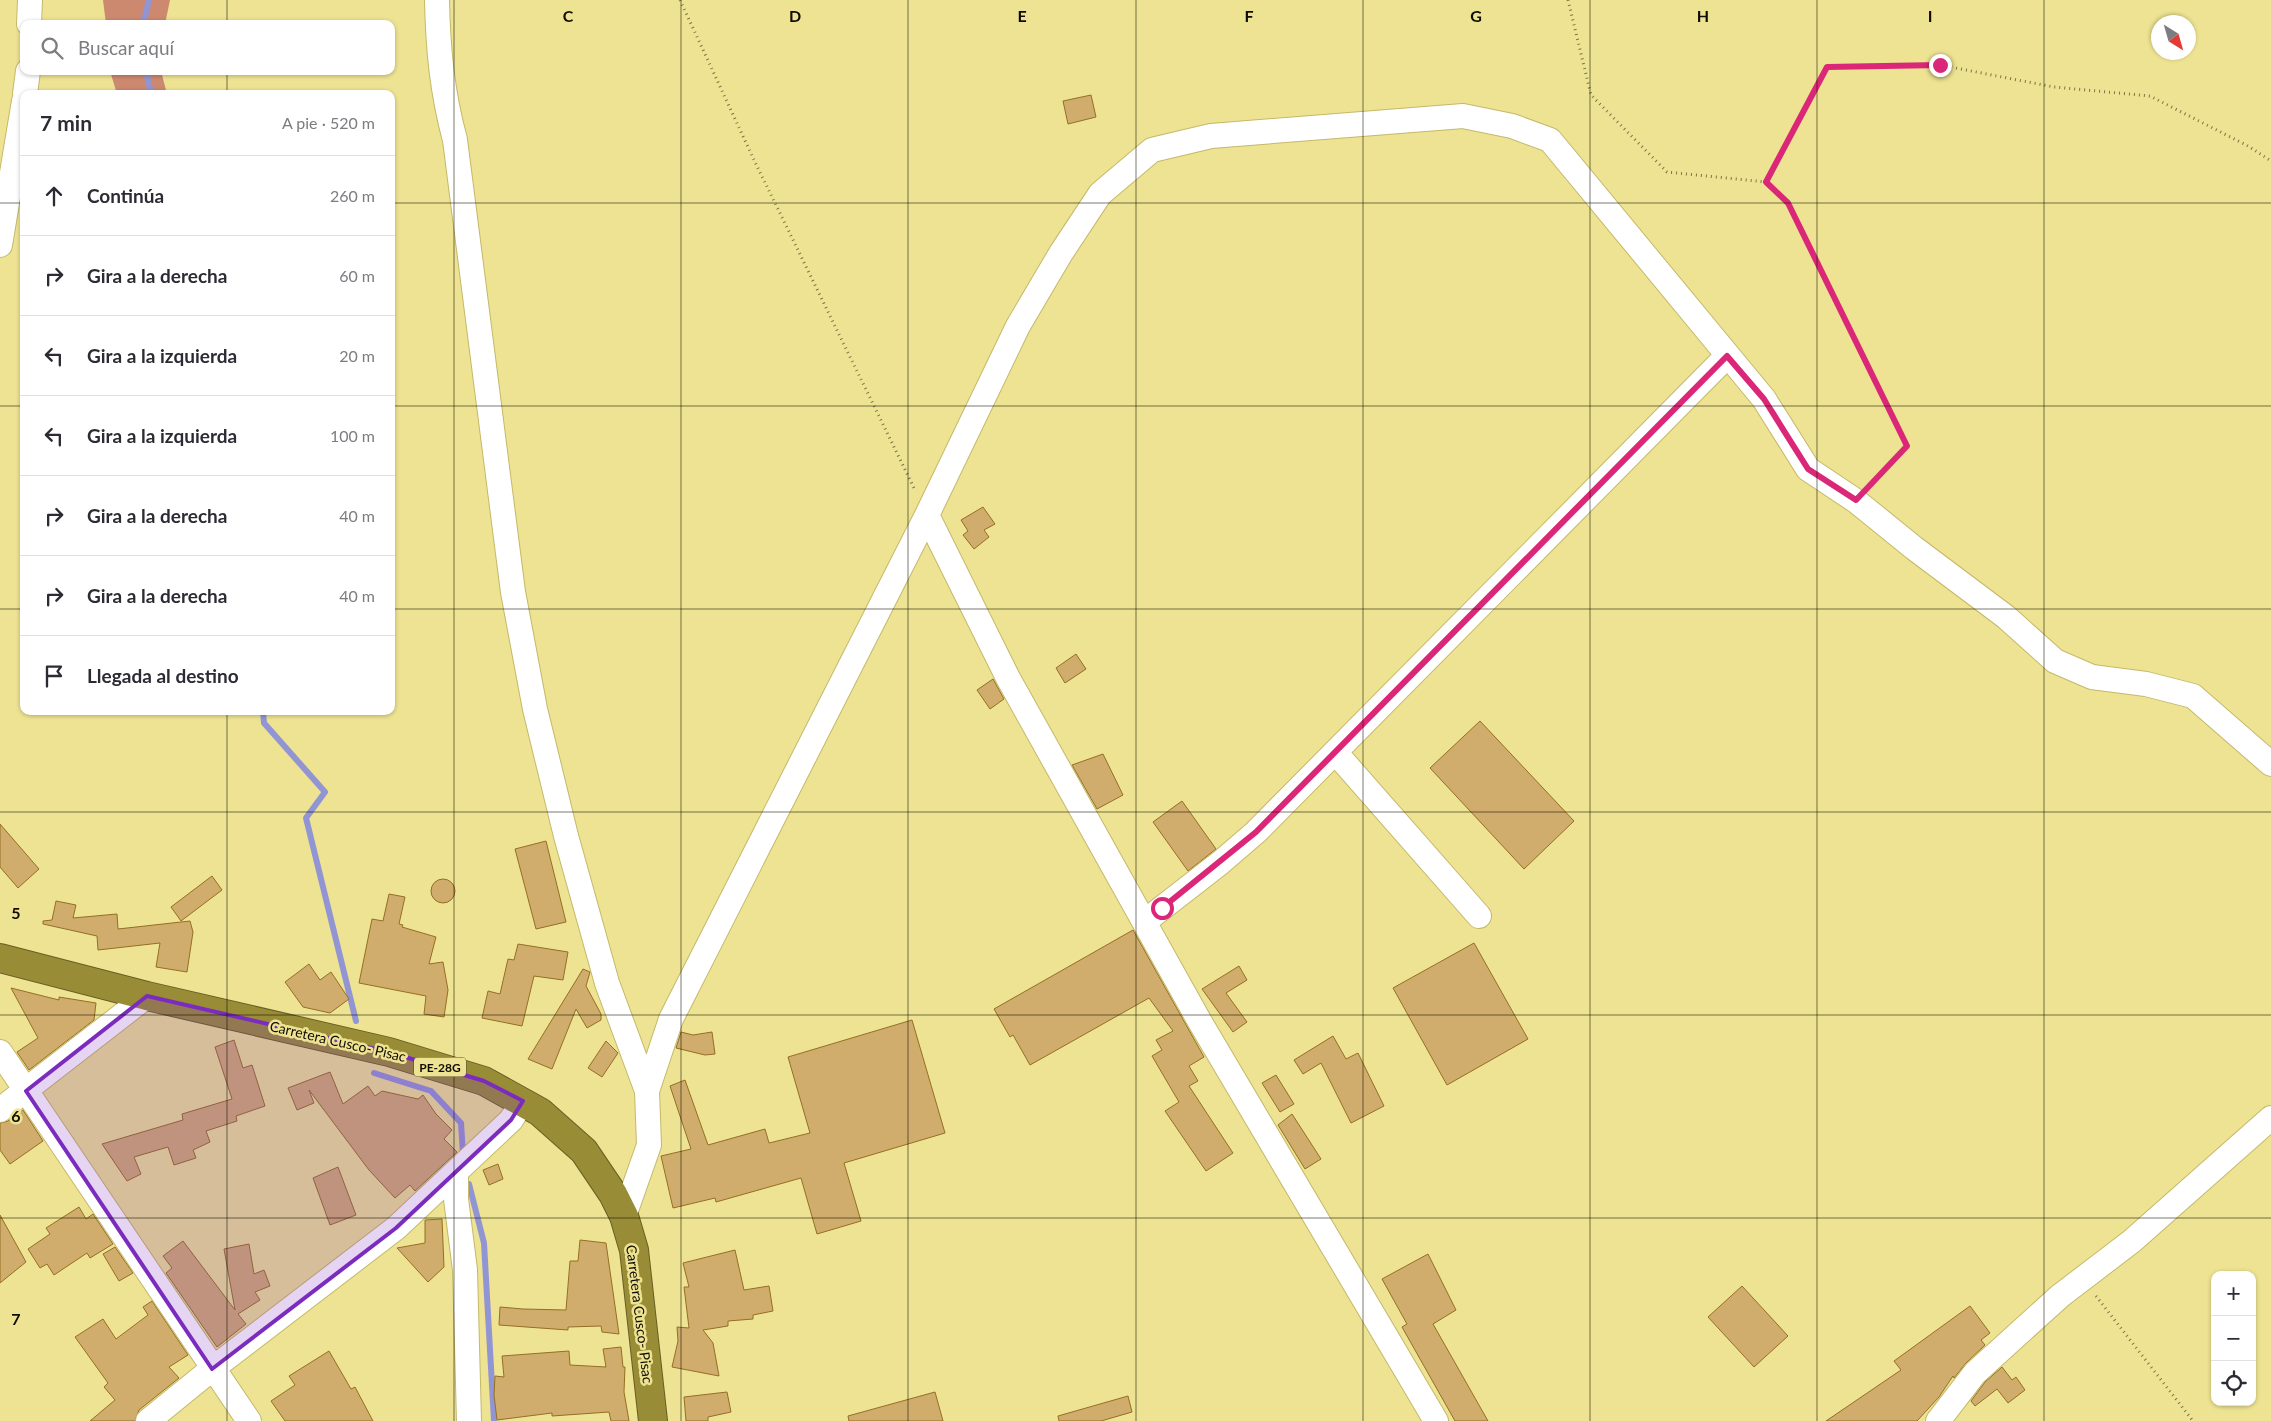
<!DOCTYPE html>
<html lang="es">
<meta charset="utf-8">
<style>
body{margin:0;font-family:Lato,sans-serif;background:#f7f7f7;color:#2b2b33}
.controls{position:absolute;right:15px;bottom:15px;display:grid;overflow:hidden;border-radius:10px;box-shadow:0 1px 4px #0004}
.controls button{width:45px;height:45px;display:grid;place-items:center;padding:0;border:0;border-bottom:1px solid #e1e1e2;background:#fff;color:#2b2b33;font:25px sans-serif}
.compass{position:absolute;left:2151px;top:15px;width:45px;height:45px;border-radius:50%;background:#fff;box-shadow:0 1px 4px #0004;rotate:143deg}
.stop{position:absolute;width:15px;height:15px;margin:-11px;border:4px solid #db2777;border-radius:50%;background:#fff}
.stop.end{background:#db2777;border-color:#fff;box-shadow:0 1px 5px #0008}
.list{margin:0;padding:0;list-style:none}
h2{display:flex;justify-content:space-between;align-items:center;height:65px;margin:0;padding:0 20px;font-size:21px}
h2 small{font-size:16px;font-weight:400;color:#7c7c81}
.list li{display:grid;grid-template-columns:32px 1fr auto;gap:15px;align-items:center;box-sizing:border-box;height:80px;padding:0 20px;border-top:1px solid #e1e1e2}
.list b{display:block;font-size:19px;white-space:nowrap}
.list em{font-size:16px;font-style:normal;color:#7c7c81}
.icon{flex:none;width:28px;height:28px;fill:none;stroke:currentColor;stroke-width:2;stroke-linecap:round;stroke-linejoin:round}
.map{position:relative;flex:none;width:2271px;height:1421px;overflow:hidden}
.search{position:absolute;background:#fff;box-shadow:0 1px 4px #0004;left:20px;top:20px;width:375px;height:55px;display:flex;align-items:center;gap:12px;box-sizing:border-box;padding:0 18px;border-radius:10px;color:#7c7c81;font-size:19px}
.panel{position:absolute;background:#fff;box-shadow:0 1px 4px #0004;left:20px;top:90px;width:375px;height:625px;border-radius:10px}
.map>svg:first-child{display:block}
.forest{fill:#cc896f}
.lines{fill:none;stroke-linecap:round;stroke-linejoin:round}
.stream{stroke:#9295d3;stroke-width:6}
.building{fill:#d0ad6d;stroke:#946f23}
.minor-casing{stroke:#c4b96a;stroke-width:26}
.highway-casing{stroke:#685f24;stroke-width:30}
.path{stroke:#7c7548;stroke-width:3;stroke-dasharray:1 4;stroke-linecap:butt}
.minor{stroke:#fff;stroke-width:24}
.highway{stroke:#988c37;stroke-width:28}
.route{stroke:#db2777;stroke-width:6}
.marked{fill:#7b2cbf;fill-opacity:0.2;stroke:#7b2cbf;stroke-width:4;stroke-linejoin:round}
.grid{fill:none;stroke:#100c00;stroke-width:1;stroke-opacity:0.55}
.labels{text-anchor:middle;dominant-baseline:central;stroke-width:5;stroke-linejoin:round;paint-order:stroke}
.shield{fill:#ede392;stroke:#524c2c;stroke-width:1}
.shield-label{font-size:12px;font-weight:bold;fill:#100c00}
.street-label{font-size:14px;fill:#100c00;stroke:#ede392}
.grid-label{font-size:16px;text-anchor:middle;font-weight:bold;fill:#100c00;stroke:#ede392;stroke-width:5;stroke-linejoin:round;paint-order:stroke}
</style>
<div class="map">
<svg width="2271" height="1421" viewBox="0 0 2271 1421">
<rect width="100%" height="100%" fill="#ede392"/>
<path class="forest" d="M103,0H170L165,24H106Z
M110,71H161L167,94H117Z"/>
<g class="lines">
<path class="stream" d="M143,24L149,0
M146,71L151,94
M263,711L264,723L325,792L306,818L356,1021
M374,1073L431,1091L461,1123L463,1154
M469,1184L484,1243L494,1421"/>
</g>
<path class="building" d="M1091,95L1096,117L1068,124L1063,101Z
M983,507L995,524L984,530L989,537L974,549L963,535L968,531L961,520Z
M1076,654L1086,669L1065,683L1056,668Z
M993,679L1004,699L990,709L977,690Z
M1480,721L1574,821L1524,869L1430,768Z
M1103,754L1123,795L1097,809L1072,765Z
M1182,801L1216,849L1188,871L1153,822Z
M0,824L39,869L18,888L0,867Z
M546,841L566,922L536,929L515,849Z
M212,876L222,890L181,921L171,907Z
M431 891a12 12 0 1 1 24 0a12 12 0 1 1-24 0Z
M389,894L405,897L399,924L403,925L402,927L436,937L429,964L443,962L448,990L444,1017L424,1014L426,996L359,983L372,919L383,921Z
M56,901L76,905L73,918L117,914L118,929L190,921L193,932L187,972L156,967L160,943L98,950L97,936L43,924V921L52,920Z
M1133,930L1204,1057L1189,1066L1198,1081L1189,1086L1233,1153L1206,1171L1165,1111L1179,1102L1152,1056L1162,1050L1156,1040L1173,1031L1149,998L1030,1065L1013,1035L1010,1037L994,1009Z
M1474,943L1528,1039L1447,1085L1393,988Z
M518,944L568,952L563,980L534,976L522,1026L482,1018L488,991L500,994L508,959L514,960Z
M309,964L320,980L331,972L349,999L330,1013L303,1007L285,982Z
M1239,966L1247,980L1226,993L1247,1022L1233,1032L1202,989Z
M583,969L590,972L586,986L601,1014V1020L587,1028L576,1009L552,1069L528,1059Z
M11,988L59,1000V997L96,1003L94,1020L29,1070L17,1052L38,1038Z
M912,1020L945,1133L844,1163L861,1221L817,1234L801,1178L716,1202L715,1198L673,1208L661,1156L691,1149L670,1086L685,1080L708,1145L765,1129L769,1143L810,1133L788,1057Z
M681,1032L693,1035L712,1032L715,1054L705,1055L676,1048Z
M1333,1036L1346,1059L1358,1053L1384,1106L1351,1123L1321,1063L1303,1074L1294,1060Z
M234,1040L243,1068L252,1065L265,1106L236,1116L237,1121L206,1131L210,1142L193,1150L196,1158L174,1165L168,1147L134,1157L141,1174L127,1181L102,1144L183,1120L182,1114L232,1099L215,1047Z
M606,1041L618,1053L602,1077L588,1068Z
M330,1072L343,1104L368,1086L375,1096L382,1091L418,1099L423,1095L436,1114L452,1130L444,1139L457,1152L415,1191L410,1185L395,1198L369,1170L309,1090L314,1103L297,1110L288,1088Z
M1276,1075L1294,1104L1280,1112L1262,1083Z
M23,1110L43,1141L10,1164L0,1150V1123L8,1121Z
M1292,1114L1321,1159L1305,1169L1278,1125Z
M498,1164L503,1179L489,1185L483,1170Z
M338,1167L356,1215L330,1225L313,1178Z
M79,1207L86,1219L93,1214L113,1244L90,1258L87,1253L54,1275L47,1264L40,1268L28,1249L50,1234L46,1228Z
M0,1215L26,1262L0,1283Z
M442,1219L444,1267L428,1282L397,1248L425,1243V1220Z
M580,1240L606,1243L619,1334L602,1332L601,1326L568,1327V1330L499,1325L500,1307L523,1309L566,1310L570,1261H578Z
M183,1241L235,1310L224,1249L249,1244L254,1274L264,1270L270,1286L255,1292L260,1300L238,1314L246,1324L217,1347L166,1273L172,1268L163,1256Z
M115,1247L133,1273L119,1281L103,1254Z
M735,1250L744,1290L769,1286L773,1311L753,1315V1319L728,1321V1326L703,1330L713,1343L719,1376L672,1367L678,1341L677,1327L689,1328L684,1287H689L683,1263Z
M1428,1254L1456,1310L1433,1324L1488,1421H1455L1402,1327L1407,1324L1382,1279Z
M1742,1286L1788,1336L1754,1367L1708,1317Z
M152,1301L188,1355L169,1367L179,1378L139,1410L135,1421H90L115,1400L104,1387L108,1383L75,1337L103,1319L116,1339L148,1315L143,1307Z
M1970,1306L1990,1333L1981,1340L1985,1345L1966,1363L1954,1378L1953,1376L1939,1397L1917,1421H1826L1901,1370L1894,1361Z
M621,1347L623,1367H625L624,1392L629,1421H611L609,1412L552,1416V1413L497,1420L494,1395L495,1376L504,1377L502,1356L569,1351L570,1365L606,1367L603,1349Z
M329,1351L351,1389L355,1387L373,1421H285L271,1401L295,1385L289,1376Z
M2002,1367L2012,1380L2016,1377L2025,1390L2008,1403L1997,1389L1975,1406L1971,1401L1985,1382Z
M727,1392L731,1412L708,1417V1421H686L684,1397Z
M935,1392L943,1421H849L848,1416Z
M1128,1396L1132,1412L1101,1421H1059L1058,1416Z"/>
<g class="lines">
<defs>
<path id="minor" d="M437,0C438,49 442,92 455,140L513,592L535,709L566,836L607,983L647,1091
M29,24L30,0
M25,94L28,71
M0,245L24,101
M927,515L1018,326L1061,253L1100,194L1152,150L1211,136L1463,116L1512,126L1550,140L1764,399L1808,469L1856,501L1914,548L2006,617L2055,661L2092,677L2146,684L2193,696L2271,764
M1335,752L1479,916
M1144,922L1220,863L1256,832L1727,356
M0,1052L249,1421
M0,1110L147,996
M456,1174V1199L465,1270L469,1421
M624,1216L649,1145L647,1091L671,1019L927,515L1008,678L1200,1022L1436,1421
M148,1421L212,1369L396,1228L511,1120L523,1101
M1938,1421L1975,1373L2060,1296L2132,1241L2271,1118"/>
<path id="highway" d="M0,958L147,996L389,1052L484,1081L540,1112L584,1151L613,1194L624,1216L634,1250L653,1421"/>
</defs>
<use href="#minor" class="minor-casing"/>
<use href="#highway" class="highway-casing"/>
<path class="path" d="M680,0L754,160L915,490
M1568,0L1591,95L1667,172L1766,182L1827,67L1940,65L2054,87L2150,96L2248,146L2271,161
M1766,182L1788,203L1907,446L1871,485
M2096,1296L2193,1421"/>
<use href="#minor" class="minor"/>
<use href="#highway" class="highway"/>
</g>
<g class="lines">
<path class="route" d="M1162,908L1256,832L1727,356L1764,399L1808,469L1856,500L1907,446L1788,203L1766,182L1827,67L1940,65"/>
</g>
<path class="marked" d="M147,996L389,1052L484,1081L523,1101L511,1120L396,1228L212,1369L26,1091Z"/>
<path class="grid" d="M227,0V24M454,0V1421M681,0V1421M908,0V1421M1136,0V1421M1363,0V1421M1590,0V1421M1817,0V1421M2044,0V1421M227,71V94M0,203H24M391,203H2271M0,406H24M391,406H2271M0,609H24M391,609H2271M227,711V1421M0,812H2271M0,1015H2271M0,1218H2271"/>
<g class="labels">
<rect class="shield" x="414" y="1057.5" width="52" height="19" rx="4"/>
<g class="shield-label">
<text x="440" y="1067">PE-28G</text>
</g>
<g class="street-label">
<text transform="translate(338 1041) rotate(13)">Carretera Cusco- Pisac</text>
<text transform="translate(640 1314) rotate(83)">Carretera Cusco- Pisac</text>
</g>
</g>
<g class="grid-label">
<text x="568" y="22">C</text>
<text x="795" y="22">D</text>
<text x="1022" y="22">E</text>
<text x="1249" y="22">F</text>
<text x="1476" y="22">G</text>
<text x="1703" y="22">H</text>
<text x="1930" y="22">I</text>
<text x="16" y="919">5</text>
<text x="16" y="1122">6</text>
<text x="16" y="1325">7</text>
</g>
</svg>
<div class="controls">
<button>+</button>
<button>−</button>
<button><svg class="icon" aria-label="locate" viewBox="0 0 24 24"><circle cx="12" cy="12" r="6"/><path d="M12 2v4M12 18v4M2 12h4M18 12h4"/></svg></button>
</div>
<svg class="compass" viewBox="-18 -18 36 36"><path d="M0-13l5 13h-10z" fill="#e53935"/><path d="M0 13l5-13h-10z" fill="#7c7c81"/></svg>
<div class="stop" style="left:1162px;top:908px"></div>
<div class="stop end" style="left:1940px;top:65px"></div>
<div class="search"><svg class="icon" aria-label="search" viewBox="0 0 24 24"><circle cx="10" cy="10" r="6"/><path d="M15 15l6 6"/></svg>Buscar aquí</div>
<section class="panel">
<h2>7 min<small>A pie · 520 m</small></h2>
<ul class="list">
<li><svg class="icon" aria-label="ahead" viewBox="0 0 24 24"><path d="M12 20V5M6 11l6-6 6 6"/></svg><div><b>Continúa</b></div><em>260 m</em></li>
<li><svg class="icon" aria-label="right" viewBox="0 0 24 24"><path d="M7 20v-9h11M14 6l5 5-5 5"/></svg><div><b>Gira a la derecha</b></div><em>60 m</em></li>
<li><svg class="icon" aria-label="left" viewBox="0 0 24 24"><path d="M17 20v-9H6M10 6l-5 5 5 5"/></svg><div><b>Gira a la izquierda</b></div><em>20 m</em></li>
<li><svg class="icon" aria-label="left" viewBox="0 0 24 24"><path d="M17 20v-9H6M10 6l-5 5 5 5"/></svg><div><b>Gira a la izquierda</b></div><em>100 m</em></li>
<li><svg class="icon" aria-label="right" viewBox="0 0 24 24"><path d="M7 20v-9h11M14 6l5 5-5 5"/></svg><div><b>Gira a la derecha</b></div><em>40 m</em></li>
<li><svg class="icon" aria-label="right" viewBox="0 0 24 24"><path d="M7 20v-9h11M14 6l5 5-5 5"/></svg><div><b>Gira a la derecha</b></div><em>40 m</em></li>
<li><svg class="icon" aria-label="arrive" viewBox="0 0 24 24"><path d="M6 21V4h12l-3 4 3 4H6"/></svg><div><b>Llegada al destino</b></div></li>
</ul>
</section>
</div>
